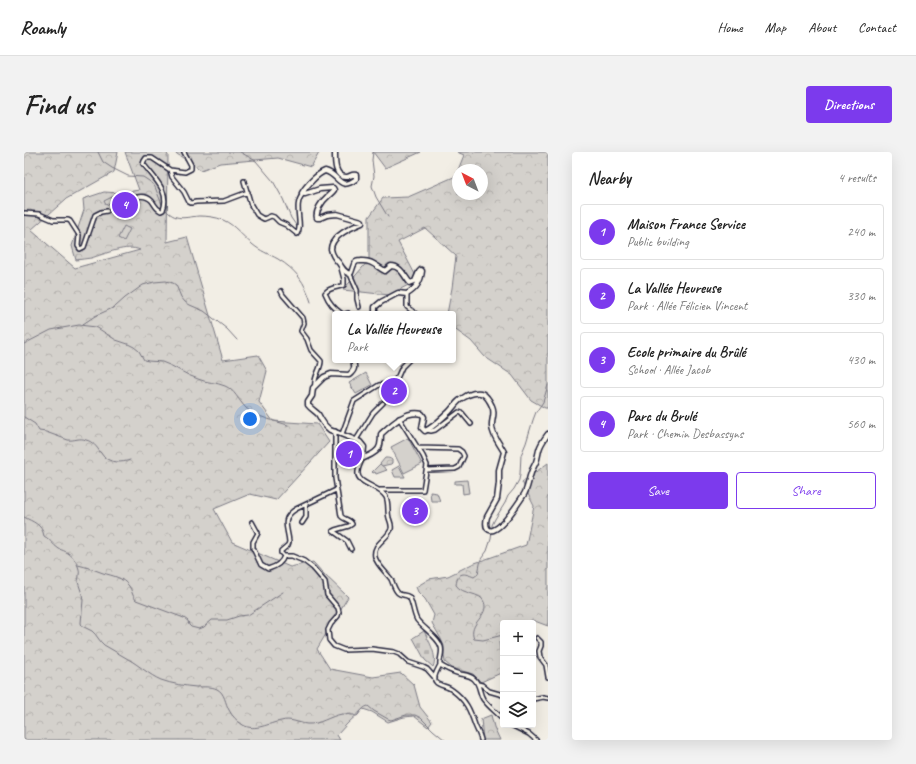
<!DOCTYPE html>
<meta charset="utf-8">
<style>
body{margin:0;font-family:Caveat,sans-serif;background:#f2f2f2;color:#222}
.controls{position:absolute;right:12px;bottom:12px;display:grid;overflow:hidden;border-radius:4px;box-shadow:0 4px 16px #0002}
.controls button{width:36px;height:36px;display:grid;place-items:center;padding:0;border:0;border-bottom:1px solid #e0e0e0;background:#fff;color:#222;font:20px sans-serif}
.compass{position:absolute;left:428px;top:12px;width:36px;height:36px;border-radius:50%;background:#fff;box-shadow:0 4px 16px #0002;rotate:318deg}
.you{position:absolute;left:226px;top:267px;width:14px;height:14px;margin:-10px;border:3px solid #fff;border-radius:50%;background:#1a73e8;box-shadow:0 0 0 6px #1a73e833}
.badge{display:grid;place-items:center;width:26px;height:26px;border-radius:50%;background:#7c3aed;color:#fff;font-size:13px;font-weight:700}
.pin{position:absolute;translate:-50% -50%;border:2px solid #fff;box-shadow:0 1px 4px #0006}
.popup{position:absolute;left:308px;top:159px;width:124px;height:52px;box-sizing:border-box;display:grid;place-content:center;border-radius:4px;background:#fff;filter:drop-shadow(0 1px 3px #0005);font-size:13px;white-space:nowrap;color:#767676}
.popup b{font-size:15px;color:#222}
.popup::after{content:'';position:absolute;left:50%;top:100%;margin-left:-8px;border:8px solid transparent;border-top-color:#fff}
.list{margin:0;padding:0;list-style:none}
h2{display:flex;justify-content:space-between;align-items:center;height:52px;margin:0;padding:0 16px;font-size:17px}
h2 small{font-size:13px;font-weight:400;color:#767676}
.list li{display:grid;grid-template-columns:26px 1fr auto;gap:12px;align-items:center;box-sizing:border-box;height:56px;margin:0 8px 8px;padding:0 8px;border:1px solid #e0e0e0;border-radius:4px}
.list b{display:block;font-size:15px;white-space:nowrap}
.list p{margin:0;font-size:13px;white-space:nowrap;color:#767676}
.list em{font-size:13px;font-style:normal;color:#767676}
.actions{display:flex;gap:8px;padding:12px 16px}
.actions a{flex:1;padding:9px 0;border:1px solid #7c3aed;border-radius:4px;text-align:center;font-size:14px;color:#7c3aed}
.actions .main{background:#7c3aed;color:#fff}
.icon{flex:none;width:22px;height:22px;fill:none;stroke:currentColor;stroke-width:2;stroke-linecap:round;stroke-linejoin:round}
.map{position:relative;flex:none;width:524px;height:588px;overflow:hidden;border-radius:4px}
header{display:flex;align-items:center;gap:24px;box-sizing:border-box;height:56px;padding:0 20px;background:#fff;border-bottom:1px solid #e0e0e0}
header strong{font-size:19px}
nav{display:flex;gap:22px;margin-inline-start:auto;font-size:14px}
.intro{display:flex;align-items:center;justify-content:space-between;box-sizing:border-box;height:96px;padding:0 24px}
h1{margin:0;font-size:28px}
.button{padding:10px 18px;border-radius:4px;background:#7c3aed;color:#fff;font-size:14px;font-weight:700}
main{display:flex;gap:24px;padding:0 24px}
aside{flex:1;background:#fff;border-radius:4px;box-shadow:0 4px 16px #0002}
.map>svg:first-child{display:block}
.forest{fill:url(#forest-crowns);stroke:#7b7a84}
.cemetery{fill:url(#cemetery-stones);stroke:#7b7a84}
.garden{fill:#d4d1cc;stroke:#7b7a84}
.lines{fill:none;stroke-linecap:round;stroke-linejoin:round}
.stream{stroke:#76747f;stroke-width:1}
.minor-casing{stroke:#22223b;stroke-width:6}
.major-casing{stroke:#22223b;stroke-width:7}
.minor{stroke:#fbf7ec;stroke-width:3}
.major{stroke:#fbf7ec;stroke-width:4}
</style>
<header>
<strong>Roamly</strong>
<nav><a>Home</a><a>Map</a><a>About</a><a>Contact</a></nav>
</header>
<div class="intro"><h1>Find us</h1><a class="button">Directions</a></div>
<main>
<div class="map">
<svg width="524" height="588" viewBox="0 0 524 588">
<defs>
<pattern id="forest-crowns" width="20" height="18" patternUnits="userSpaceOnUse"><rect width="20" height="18" fill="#d4d1cc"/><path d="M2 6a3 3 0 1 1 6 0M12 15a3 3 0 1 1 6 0" fill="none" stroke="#b6b3b0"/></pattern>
<pattern id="cemetery-stones" width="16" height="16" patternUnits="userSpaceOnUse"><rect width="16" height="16" fill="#d4d1cc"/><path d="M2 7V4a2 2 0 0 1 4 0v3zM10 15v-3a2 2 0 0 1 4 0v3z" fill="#b6b3b0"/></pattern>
</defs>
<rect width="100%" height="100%" fill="#f2eee5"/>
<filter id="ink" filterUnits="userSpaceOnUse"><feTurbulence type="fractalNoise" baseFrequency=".025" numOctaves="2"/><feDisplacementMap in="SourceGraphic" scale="8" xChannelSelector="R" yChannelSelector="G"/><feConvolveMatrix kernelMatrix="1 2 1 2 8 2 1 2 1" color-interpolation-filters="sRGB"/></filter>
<g filter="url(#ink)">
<path class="forest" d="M0,0H94L90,20L42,47L7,78L51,116L116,98C103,92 81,102 67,106C62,107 57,107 52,108L48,94L60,58L59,47L80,40L97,41L115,38L101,0H141L144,3L143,90L163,85L199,208L234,203L243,219L235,250L249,269L293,272L305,290L275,323L252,348L226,342L190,357L208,390L266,415L289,410L299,421L324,445L293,497L306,517L349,525L377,521L390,533L396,555L408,570L404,575L390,564L380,565L364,570L348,560L339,557L323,572L313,583L316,588H0Z
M150,0H294L295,1L287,15L254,6L196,11L177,18Z
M349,0H397L361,16Z
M433,0H524V256H521L507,248L488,223L461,205L447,189L429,176V162H423L428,136L432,104L401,76L374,90L394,128L365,143L319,138L345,108V65L359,46L384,45L432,24L434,18V42H458V18H434L440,3Z
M361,306C364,306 366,306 368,308V311L367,312L358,314L356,312Z
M524,311V474L508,468L503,471H479V487L475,490L479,520L457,530L449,522L428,516L421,510L420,504V494L417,487L408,471L410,463L401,447L394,440L392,435L405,427L424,424L448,412L502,393L510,354L498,330Z
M467,563L470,575L476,588H459L457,567Z"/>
<path class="cemetery" d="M400,479C405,489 414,504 409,515L401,508L389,486Z"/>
<path class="garden" d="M94,42L96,46L82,53L80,49Z
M100,74L106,77L100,89L94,86Z
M342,221L348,233L332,242L325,231Z
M384,286L398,312L380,321L367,295Z
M356,312L363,318L352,322L351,320L349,321L348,320Z
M375,314L381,325H371L368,318Z
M443,328L445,341L439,342L438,332H431V329Z
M406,340L413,341L416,349H407Z"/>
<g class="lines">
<path class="stream" d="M74,0L79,10L88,16L104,24L119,25L128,31L131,35L139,55
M216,0L232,9L249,29L259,47L267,66L274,76
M349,0L348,8L350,24L348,34L352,45L364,65
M141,57C152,70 161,65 175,64C183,64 192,65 199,68C211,73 218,84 228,92C236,99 245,102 254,107C272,118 281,130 287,150
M59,172L71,164L91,155L101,146L119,133L130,130L142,129L149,131L152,133L157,145L161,150L166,153L180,159L203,177L213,188
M0,192L27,178L55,173L72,175L92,188L104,192L110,195L115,199L120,208C126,210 132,209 138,210C151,214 161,223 174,227C183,231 192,230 201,234C211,238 214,248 222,256C232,265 251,269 264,273
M0,265L11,272L15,279L22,280L44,288C50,289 56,285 62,288C68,289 73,295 76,300C77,301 79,304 80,305C87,311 98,311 106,308
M0,365C9,370 18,372 20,384C26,387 29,393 35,397C38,398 41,399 44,401C50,405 57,416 55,423C55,426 54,428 54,430L58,442L59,448L57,471L58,474C61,476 65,477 68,479C73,483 75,489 80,493C88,498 96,502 104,507C115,513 125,523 137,528C148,532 161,534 172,535C179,535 187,534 193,537C201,541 201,551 205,558C208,564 213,569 219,573C231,580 245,571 257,569C267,566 273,571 283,572C295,573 306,564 318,562C323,562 326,563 330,563C331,564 332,564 333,564C336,562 337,556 344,554L350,559L364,567L367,568L382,563H391L397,566L409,578L421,588
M468,377V373L471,367L481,351L484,344L490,337L495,328L496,322L497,303L502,291L509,268L512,260L519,250L524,233
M468,380L467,387L463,399L457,407L454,422L450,425C440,421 434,419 432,433C438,443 457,440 460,450C466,464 443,471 450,487L459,488L479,483
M54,413C63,415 71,418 79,421C89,424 98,425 105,434C108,438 108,444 112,448L160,466L164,469L165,473L167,475L175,477L180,475L188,468H203L215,464L224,463L259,440
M509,503L515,506"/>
<defs>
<path id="minor" d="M146,18L148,25L160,40L165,50L167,51L172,50L200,49L224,40
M220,29L227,53L233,63L238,66L240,67L247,64L250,65L255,70L262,73L273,82C280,73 268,53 279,42
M103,51C110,45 120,41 128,49C131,53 132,57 137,59L139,58C146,40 131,27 121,14L119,12L120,9L122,6H128L146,18L161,20L167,17V13L160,0
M1,61L15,62L29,68H44L46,69L55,83L54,94L56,97L60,95L71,63L77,60L83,59
M317,116L320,127V133C314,136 307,135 302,140L301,141C305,151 310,156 318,162
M326,122L333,138V147L335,155
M257,139L259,143L279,166L280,171L277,179L283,187L287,198L297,209C297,218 289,225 291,234
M383,142V155L392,162
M321,162L324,161
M403,278L407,279L411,278L435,260L438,261L447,272
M311,279V326L317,364C320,368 326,367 328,372L325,374L311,378L309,379L323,389L327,397
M318,282L330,249L355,233L363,232L371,228L374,224L378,215L385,208
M332,288L349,261L359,251
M394,296L434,297L438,300L440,304L435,315L431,317L403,318
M339,306C337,310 334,315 334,320C332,332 356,334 362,345C365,351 363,359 365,366C366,369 368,373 367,377C364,387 348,392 351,405C353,413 362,420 367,427C369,431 370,437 374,441C377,444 381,442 385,445C389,450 389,461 393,468C399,476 415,486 417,495C419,501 415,507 416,513C422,517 429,520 436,522C441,523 446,523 450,527C456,532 455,541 459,547C464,554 472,560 479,567
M312,338L272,357C256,367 264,375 265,390L264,393L257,399V401L260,404H268L280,409L289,416L301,430L303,443L314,456L315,460L314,464L307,472L304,478L305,488L310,494L320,498L348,497L370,500L375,502L384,510L399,515L403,517L411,526
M356,338H399L403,313L399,304L375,266
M228,370L234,381L229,390V396L237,413L244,417C251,415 258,411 260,404
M278,371L282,365V353
M513,486L517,490V494L515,499L516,505L522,513L524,525
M416,513C414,517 408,526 412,530C415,534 424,534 428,538C442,548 446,558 451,573C453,578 456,583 457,588
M454,532L458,533L465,539L479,543
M509,547L519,545L524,546
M487,573L505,582L512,588"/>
<path id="major" d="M311,0C311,8 310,26 323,25C327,24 328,22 332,23V27C315,40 315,22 301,19C293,22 282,34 278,41L281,42L296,37L309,36L310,38C308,41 306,42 303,45C298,49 291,60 293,66H296L303,63L313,62L338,69V71C328,75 307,84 307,97C308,103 311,107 315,111C318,116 320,120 326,122C329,119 328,114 331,111C332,109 335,109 337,109C347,108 352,114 361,119L367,114C377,114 380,124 386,131L391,129L395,120L397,118L398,119C397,129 392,137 383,142L374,141L357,150L351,155V162
M329,208C331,215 331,218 325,223L307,222L300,225L289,236L288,244L284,250V253C287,257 291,259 294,262C299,270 298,272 306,278L332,288L336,290L340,295L339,306H340C345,304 355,299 356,293C357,289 357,285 357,282C368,272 382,258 398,262L400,265L398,276L401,279C410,275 418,266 425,260C429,256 432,251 436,248C438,246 441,245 444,243C457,238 462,241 468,254C472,262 467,267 468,275C469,285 476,292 480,300L475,318V331L473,347L463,365C462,369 461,374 464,377C472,386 495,350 499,344C504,337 504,329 507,321C508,317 511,313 512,310C514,305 514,300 516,295C518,290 521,286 524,282"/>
</defs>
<use href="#minor" class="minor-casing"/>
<use href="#major" class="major-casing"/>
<use href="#minor" class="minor"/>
<use href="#major" class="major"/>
</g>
</g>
</svg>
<div class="controls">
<button>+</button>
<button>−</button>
<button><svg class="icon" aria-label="layers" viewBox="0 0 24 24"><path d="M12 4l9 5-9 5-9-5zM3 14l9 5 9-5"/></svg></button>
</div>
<svg class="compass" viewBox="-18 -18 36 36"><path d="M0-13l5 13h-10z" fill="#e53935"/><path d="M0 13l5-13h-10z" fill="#767676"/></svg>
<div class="you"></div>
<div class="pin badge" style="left:325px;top:302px">1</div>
<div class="pin badge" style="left:370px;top:239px">2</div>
<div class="popup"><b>La Vallée Heureuse</b>Park</div>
<div class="pin badge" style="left:391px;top:359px">3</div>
<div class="pin badge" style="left:101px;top:53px">4</div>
</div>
<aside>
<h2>Nearby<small>4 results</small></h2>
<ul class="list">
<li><span class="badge">1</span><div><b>Maison France Service</b><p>Public building</p></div><em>240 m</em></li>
<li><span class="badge">2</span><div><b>La Vallée Heureuse</b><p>Park · Allée Félicien Vincent</p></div><em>330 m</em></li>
<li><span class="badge">3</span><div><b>Ecole primaire du Brûlé</b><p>School · Allée Jacob</p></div><em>430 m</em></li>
<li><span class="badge">4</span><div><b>Parc du Brulé</b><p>Park · Chemin Desbassyns</p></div><em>560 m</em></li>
</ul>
<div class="actions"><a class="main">Save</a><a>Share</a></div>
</aside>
</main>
